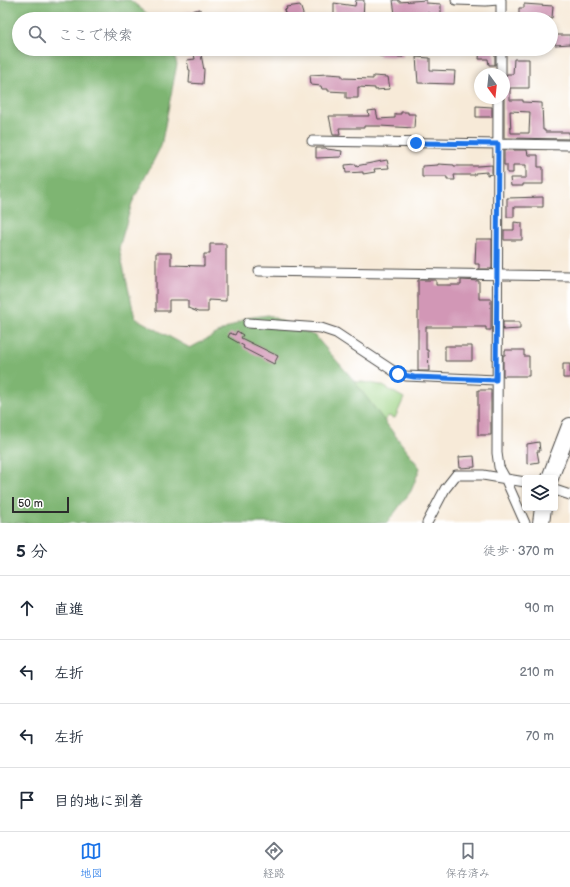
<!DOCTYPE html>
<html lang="ja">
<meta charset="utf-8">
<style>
body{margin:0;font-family:"Balsamiq Sans","Klee One",sans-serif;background:#f2f2f3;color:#1f2937}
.controls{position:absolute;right:12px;bottom:12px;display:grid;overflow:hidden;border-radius:4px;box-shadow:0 2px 6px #0003}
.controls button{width:36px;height:36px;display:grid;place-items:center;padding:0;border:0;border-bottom:1px solid #e0e1e3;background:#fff;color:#1f2937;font:20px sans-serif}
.compass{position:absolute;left:474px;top:68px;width:36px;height:36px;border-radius:50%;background:#fff;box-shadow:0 2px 6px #0003;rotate:165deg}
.scale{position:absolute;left:12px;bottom:10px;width:57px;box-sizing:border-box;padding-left:4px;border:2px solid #2b2b2b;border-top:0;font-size:11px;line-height:14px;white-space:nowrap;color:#2b2b2b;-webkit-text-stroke:3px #fff;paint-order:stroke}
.stop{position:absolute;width:12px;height:12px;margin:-9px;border:3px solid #1a73e8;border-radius:50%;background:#fff}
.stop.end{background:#1a73e8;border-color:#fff;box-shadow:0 1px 4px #0008}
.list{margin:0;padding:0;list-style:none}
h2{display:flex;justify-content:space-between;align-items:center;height:52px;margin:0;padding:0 16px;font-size:17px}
h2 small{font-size:13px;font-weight:400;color:#747a83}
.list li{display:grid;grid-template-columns:26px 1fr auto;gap:12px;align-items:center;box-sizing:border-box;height:64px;padding:0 16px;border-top:1px solid #e0e1e3}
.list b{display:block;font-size:15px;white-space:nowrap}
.list em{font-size:13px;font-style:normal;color:#747a83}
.icon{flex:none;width:22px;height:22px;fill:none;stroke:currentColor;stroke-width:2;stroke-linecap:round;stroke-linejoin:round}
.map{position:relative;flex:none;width:570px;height:523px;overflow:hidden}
.search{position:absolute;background:#fff;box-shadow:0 2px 6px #0003;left:12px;right:12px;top:12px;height:44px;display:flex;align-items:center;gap:10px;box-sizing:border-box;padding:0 14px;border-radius:22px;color:#747a83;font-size:15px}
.sheet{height:308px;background:#fff}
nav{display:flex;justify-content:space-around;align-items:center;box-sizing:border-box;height:56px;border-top:1px solid #e0e1e3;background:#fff;font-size:11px;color:#747a83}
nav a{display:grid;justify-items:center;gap:2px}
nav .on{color:#1a73e8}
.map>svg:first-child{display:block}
.green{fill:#9dd385;stroke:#647f58}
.forest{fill:#7eb572;stroke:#54704e}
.building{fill:#d297b6;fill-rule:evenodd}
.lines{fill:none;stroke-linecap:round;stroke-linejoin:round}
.street-casing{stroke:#4a4845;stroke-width:11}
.highway-casing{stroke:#4a4845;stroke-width:18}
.street{stroke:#fff;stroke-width:9}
.highway{stroke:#fff;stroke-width:16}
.route{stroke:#1a73e8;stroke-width:5}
</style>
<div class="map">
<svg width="570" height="523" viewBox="0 0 570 523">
<rect width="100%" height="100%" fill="#fff"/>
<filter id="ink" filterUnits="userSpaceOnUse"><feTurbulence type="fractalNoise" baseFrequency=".025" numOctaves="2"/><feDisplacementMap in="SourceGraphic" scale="8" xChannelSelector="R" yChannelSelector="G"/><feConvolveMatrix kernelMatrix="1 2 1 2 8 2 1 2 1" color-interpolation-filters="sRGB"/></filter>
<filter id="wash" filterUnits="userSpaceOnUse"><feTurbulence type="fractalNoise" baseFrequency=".012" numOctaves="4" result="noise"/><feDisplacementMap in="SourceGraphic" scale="16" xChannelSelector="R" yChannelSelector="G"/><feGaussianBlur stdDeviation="0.9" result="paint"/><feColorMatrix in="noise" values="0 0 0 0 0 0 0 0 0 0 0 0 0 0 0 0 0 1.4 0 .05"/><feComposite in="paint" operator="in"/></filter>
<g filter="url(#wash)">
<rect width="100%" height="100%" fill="#f7ead8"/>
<path class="green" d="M337,381L362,382L381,385L404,398L395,418L388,416L381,425Z"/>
<path class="forest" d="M0,0H130L154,19H19V49H172L177,64L161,146L132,203L119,248L135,318L190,348L246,318L268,315L315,336L351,377L420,468L411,491L387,523H0Z"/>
<g id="blocks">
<path class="building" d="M356,0H364L363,19L334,17V3L355,6Z
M393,0H399V2L426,0V3L441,4V19L428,18L429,13L395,14Z
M524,4L553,6L552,18L519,15V8H524Z
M300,5L304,17L287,19L284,10L287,9L286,7Z
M200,9L202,15L197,17L198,19H167V17Z
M555,35H570V44L555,45Z
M193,49H200L204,70L203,84L189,83L190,70H189L187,60L195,59Z
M379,49H403V57L379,56Z
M480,49H489V51H495V65H489L488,59H479Z
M416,57L430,58V70L455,71L454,84L418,83Z
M514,59H529V88H510V100H523V102L542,103L543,130H545V132H569V139L504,138V79L507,74H513ZM510,111L530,112L529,133H511Z
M328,74L342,75V78L373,79V76L388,77L390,89L375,90V88L358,87V98H346V92L328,91V89H322L321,86L311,85L310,75Z
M476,106L492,107V117H476Z
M376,110L378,119L395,118V114H401V112H408V114H415L414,128L380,126H364V128H339L340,135H333L329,116H369L368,111Z
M316,148H326L327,149L342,151L341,157L316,158Z
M504,150H527L528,155H538V167H543V184H523V186H511L510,178H526V165H513V173H507V165H504Z
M387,160L389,168L374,169L375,172L363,174V172L346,173L345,165L356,164V166Z
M438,164L454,165V166H478L492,165V174L487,175V172L475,173V175H454L455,180H447V177H422V166L438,165Z
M543,197V207H514V217H507V198Z
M514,222L522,223V240H504V230H514Z
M476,239H492V269H479V264H475Z
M210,244H226V301L208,300V312H198L188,308V300H169V311H156V253H171V265L204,266V254H210Z
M418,280H436V285H461V280L479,281V299H491V330H486V327H426V350H428L429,371H418Z
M503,322H520V329L503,330Z
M237,331L243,335L241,338L278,356L274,364L243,348L244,346L228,337L230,333L235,335Z
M445,346H472V361H445Z
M505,350H524V356H529V376H503V355H505Z
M563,364H570V378H563Z
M478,390H491V435H478Z
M539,442L540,451H537L539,462L527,464V444Z
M474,456L475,467L460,468L459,457Z"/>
</g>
</g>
<g filter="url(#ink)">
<use href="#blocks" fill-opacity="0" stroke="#4a4845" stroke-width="1"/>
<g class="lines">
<defs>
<path id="street" d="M456,0L486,1L498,0
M501,0V19
M501,49V74
M498,98L497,453L499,467L505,478L525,523
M312,141L570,145
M259,271L570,276
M248,323L321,328L336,333L398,374L406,376L496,380
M555,490L570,495
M427,523L445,489L456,475H483L525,482"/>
<path id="highway" d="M550,478L570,426
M541,523L543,508"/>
</defs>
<use href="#street" class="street-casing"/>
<use href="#highway" class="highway-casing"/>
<use href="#street" class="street"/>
<use href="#highway" class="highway"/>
</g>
</g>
<g class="lines" filter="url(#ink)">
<path class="route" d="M398,374L414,377L496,380L498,144L416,143"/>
</g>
</svg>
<div class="controls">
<button><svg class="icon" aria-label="layers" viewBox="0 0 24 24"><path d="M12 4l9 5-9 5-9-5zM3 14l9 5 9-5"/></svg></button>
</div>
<svg class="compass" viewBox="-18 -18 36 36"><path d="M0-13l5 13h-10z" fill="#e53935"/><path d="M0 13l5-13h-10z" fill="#747a83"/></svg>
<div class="scale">50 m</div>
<div class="stop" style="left:398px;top:374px"></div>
<div class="stop end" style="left:416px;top:143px"></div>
<div class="search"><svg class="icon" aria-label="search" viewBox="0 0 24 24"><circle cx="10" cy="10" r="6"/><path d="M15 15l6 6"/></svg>ここで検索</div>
</div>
<section class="sheet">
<h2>5 分<small>徒歩 · 370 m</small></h2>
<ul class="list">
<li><svg class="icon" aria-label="ahead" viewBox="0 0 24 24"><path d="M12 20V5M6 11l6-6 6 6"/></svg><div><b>直進</b></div><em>90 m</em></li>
<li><svg class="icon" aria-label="left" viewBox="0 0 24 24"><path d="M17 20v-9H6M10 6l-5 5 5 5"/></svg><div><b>左折</b></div><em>210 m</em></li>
<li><svg class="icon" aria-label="left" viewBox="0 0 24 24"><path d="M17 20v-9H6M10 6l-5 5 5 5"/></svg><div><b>左折</b></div><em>70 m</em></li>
<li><svg class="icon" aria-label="arrive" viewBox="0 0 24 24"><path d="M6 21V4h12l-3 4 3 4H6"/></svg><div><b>目的地に到着</b></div></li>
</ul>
</section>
<nav>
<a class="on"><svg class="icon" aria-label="map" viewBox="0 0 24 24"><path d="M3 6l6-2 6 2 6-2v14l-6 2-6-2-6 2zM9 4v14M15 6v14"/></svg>地図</a>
<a><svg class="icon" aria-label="directions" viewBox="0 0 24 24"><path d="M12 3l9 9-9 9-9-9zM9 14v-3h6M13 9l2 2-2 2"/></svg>経路</a>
<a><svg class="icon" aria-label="saved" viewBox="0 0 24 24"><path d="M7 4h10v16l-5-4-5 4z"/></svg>保存済み</a>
</nav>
